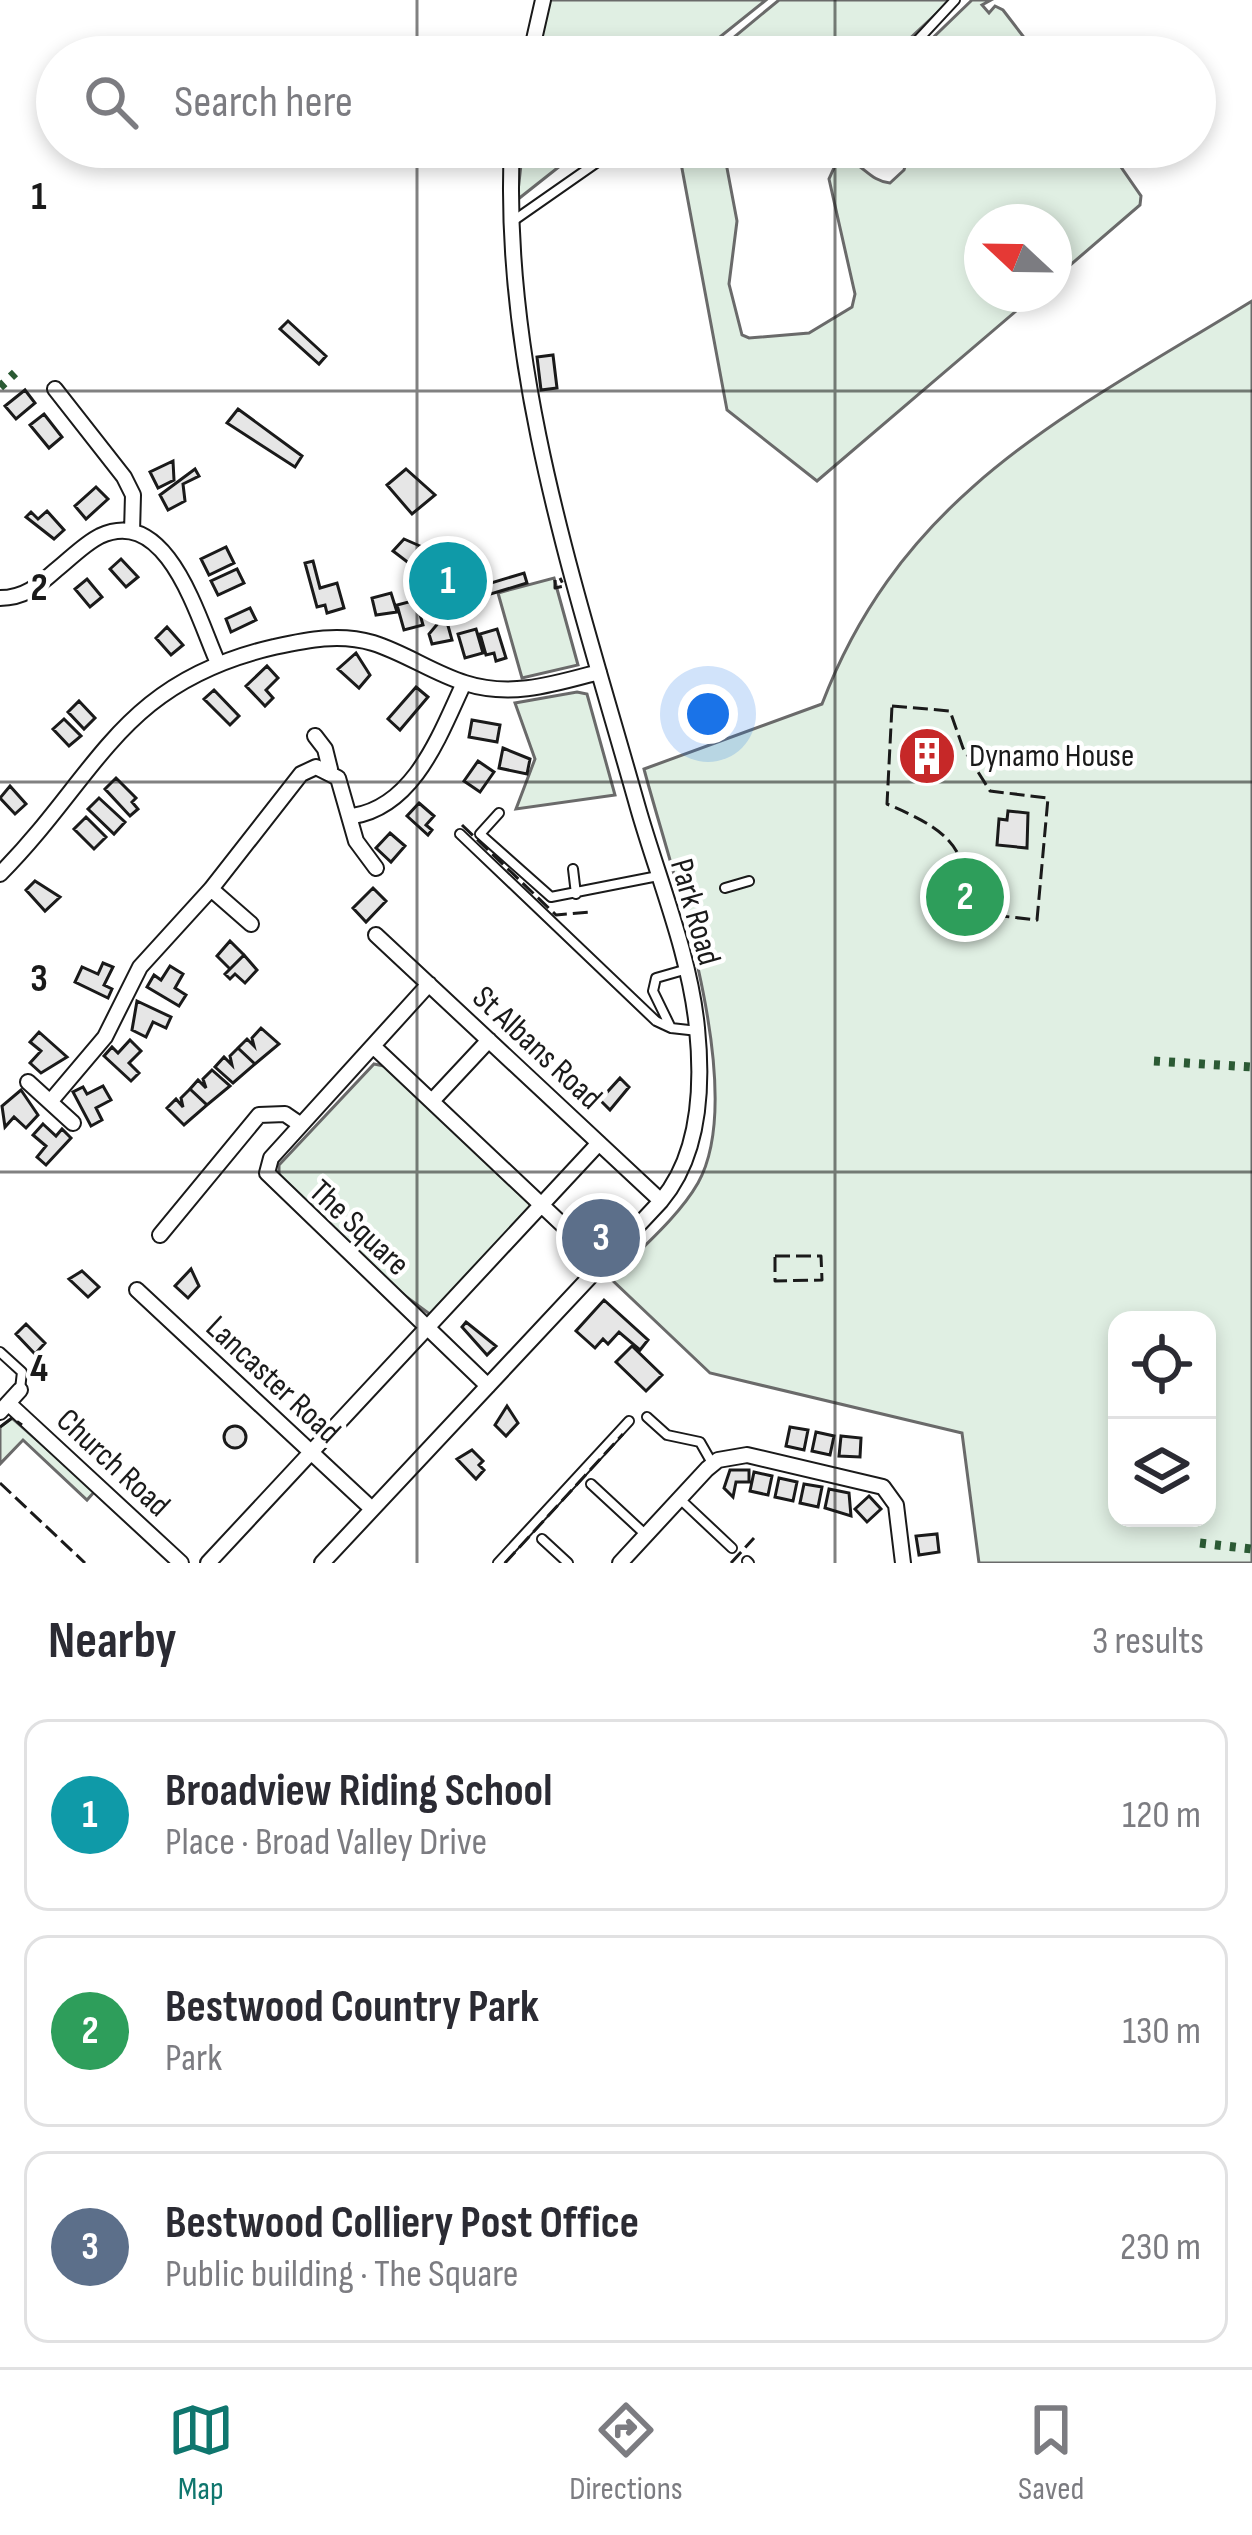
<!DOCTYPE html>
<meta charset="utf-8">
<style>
body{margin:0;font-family:"Sofia Sans Condensed",sans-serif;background:#f2f2f3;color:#2b2b33}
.controls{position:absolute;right:36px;bottom:36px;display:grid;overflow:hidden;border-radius:24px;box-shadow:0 6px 18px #0003}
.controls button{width:108px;height:108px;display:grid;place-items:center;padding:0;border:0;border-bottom:3px solid #e1e1e2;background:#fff;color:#2b2b33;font:60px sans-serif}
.compass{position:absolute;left:964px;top:204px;width:108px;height:108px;border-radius:50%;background:#fff;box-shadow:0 6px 18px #0003;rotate:292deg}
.you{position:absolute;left:708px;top:714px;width:42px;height:42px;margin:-30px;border:9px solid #fff;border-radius:50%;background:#1a73e8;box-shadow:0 0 0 18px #1a73e833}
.badge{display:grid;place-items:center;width:78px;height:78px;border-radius:50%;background:#0f766e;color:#fff;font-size:39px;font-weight:700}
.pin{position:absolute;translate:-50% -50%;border:6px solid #fff;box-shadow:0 3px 12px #0006}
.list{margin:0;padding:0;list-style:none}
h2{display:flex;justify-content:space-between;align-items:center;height:156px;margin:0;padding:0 48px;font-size:51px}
h2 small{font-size:39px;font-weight:400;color:#7c7c81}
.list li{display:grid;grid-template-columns:78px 1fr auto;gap:36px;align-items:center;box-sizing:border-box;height:192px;margin:0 24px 24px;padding:0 24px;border:3px solid #e1e1e2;border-radius:24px}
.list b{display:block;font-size:45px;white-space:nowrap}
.list p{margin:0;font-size:39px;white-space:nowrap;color:#7c7c81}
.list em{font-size:39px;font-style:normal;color:#7c7c81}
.icon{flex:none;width:66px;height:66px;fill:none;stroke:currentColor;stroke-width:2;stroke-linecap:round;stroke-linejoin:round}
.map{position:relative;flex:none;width:1252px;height:1563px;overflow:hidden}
.search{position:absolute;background:#fff;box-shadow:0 6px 18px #0003;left:36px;right:36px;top:36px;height:132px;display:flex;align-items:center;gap:30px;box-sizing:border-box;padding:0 42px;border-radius:66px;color:#7c7c81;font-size:45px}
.sheet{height:804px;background:#fff}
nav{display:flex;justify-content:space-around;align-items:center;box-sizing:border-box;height:168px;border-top:3px solid #e1e1e2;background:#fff;font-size:33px;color:#7c7c81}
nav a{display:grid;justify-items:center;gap:6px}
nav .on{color:#0f766e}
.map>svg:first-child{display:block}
.green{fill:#e0efe3;stroke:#6a6a6a;stroke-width:3;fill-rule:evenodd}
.building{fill:#e6e6e6;stroke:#1a1a1a;stroke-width:3}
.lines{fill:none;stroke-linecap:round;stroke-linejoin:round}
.lane-casing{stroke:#1a1a1a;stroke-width:12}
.street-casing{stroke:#1a1a1a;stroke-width:18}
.lane{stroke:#fff;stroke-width:8}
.street{stroke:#fff;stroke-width:14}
.hedge{stroke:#2b5a34;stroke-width:9;stroke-dasharray:6 9;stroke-linecap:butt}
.fence{stroke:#1a1a1a;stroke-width:3;stroke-dasharray:15 6;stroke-linecap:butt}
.grid{fill:none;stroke:#1a1a1a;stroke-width:3;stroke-opacity:0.55}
.labels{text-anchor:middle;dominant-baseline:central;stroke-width:9;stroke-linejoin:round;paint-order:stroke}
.poi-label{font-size:33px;fill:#1a1a1a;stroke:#fff;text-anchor:start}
.street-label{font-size:33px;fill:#1a1a1a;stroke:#fff}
.grid-label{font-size:39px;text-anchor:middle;font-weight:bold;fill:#1a1a1a;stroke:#fff;stroke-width:9;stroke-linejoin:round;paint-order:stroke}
</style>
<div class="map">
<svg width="1252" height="1563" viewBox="0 0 1252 1563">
<rect width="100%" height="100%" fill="#fff"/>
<path class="green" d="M548,0H766L695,57H535Z
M779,0H951L890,57H710Z
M972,0H991L982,5L989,13L995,6L1003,10L1039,57H913Z
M523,147H584L517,200Z
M678,147H723L737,221L729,284L742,335L749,338L809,333L852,307L855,294L829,179L838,159C861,158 867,181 890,183L904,170L911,147H1107L1141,196L1140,205L1054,279V222H982V294H1036L817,481L727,410Z
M1252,301V1563H979L962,1433L710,1373L611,1279C639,1250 678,1218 698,1183C750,1090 670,868 644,769L822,704C903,491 1070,413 1252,301ZM1117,1320H1207V1518H1117Z
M554,578L578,665L522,678L498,593Z
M577,692L587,694L615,795L516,809L535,759L515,703Z
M374,1064L384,1066L530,1201V1209L431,1315L397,1290L279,1175V1165Z
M12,1418L95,1491L87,1500L23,1440L0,1464V1427Z"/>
<path class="building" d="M288,321L326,356L319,364L280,329Z
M553,355L557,388L541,390L537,357Z
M25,390L35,403L16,419L5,406Z
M238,409L302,456L295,467L227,423Z
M44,414L62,437L49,448L30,425Z
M173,461L174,480L158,488L150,472Z
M195,469L199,476L183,484L185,501L168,510L160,495Z
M406,469L435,495L412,514L387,485Z
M96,487L108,499L86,519L75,506Z
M47,511L64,530L54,539L26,517L31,512L38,519Z
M404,539L429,550L414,567L393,551Z
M226,547L234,563L209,575L201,559Z
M121,559L138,577L126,587L110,569Z
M438,559L471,586L458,603L425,576Z
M313,561L320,588L337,583L344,608L327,613L325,605L317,607L305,563Z
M237,569L244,583L218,595L211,581Z
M524,573L527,583L484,596L481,586Z
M87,579L102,597L90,607L75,589Z
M391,593L397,612L376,615L372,598Z
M416,600L423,625L404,630L397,605Z
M250,608L256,620L231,632L226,619Z
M445,615L452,640L432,644L429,634Z
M167,627L183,645L171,655L156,638Z
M476,629L483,653L465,658L458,634Z
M497,629L506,658L496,661L494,653L486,655L480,634Z
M356,653L370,675L359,688L338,669Z
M267,666L278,678L266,690L273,698L265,706L246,686Z
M416,687L428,697L400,730L388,719Z
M214,690L239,716L230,725L204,699Z
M79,701L95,718L84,729L68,712Z
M64,719L81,736L69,746L53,729Z
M472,720L500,725L497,742L469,737Z
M921,733L937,735L933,778L916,777Z
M503,748L530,759L527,774L499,768Z
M478,761L494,772L480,792L464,781Z
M116,778L136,798L132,802L138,809L130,816L105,789Z
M10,786L26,804L15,814L0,798Z
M99,798L125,822L114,834L88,809Z
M419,803L434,816L426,825L432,830L428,835L407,816Z
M1008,811L1028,813L1027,848L997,845L999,819L1007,820Z
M86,817L106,837L94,849L74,829Z
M390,833L405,846L391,862L376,848Z
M35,881L60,897L45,911L26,890Z
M373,888L386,901L366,922L353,908Z
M230,941L244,955L230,969L217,956Z
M244,955L257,970L245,983L235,974L230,979L225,974Z
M103,963L113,967L104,985L112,989L108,998L75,982L82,967L98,974Z
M170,966L183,974L175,988L186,995L179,1006L147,987L154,975L161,980Z
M137,1001L171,1017L166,1028L153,1022L146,1037L132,1030Z
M261,1028L279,1044L255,1064L238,1048L247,1039L254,1046L252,1038Z
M39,1032L67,1057L41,1073L30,1063L41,1051L30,1042Z
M130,1040L141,1051L129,1063L139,1073L131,1081L104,1056L112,1047L118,1053Z
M238,1048L255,1064L233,1083L215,1067L224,1057L232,1065L230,1056Z
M212,1070L230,1086L207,1105L190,1089L198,1080L206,1088L203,1079Z
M620,1078L629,1087L610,1110L600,1100Z
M103,1086L111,1100L96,1108L102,1120L91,1126L73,1092L83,1087L87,1094Z
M190,1089L207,1105L184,1125L167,1108L176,1099L183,1107L181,1098Z
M21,1090L38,1115L26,1128L14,1117L5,1127L2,1106Z
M43,1124L56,1136L62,1129L71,1138L46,1165L37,1157L46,1146L33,1135Z
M597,1212L616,1229L602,1243L584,1227Z
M191,1269L199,1286L188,1298L175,1286Z
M82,1271L99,1287L88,1297L69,1279Z
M604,1300L648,1340L640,1350L619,1332L608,1344L603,1339L595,1348L576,1331Z
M466,1322L496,1346L487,1355L462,1327Z
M26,1324L45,1343L35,1354L16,1334Z
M632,1346L662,1375L646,1391L616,1362Z
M507,1406L518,1423L506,1436L495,1425Z
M224 1437a11 11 0 1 1 22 0a11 11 0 1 1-22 0Z
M790,1427L808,1430L804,1450L786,1446Z
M816,1432L834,1436L830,1455L812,1451Z
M841,1436L861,1438L860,1457L839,1456Z
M472,1450L483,1461L479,1465L484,1470L476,1479L457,1459Z
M730,1470H749V1482H736L733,1497L724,1488Z
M754,1472L772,1476L768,1495L750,1491Z
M779,1478L797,1482L793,1501L775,1497Z
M804,1484L822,1487L818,1507L800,1503Z
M829,1489L849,1493L851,1516L825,1508Z
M869,1496L881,1509L867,1522L855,1509Z
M937,1534L939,1552L919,1555L916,1536Z"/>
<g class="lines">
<defs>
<path id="lane" d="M902,57L955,0
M513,221L619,147
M499,813L480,834L551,897L658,876
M460,834L656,1021L671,1028
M573,869L576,894
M725,888L749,881
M684,970L656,978L653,991L671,1028L698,1031
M0,1352L22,1372L20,1389
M647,1417L667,1435L700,1442L712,1463
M591,1484L645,1534
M681,1500L732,1548
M542,1539L568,1563
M747,1561L749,1563
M498,1563L629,1421"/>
<path id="street" d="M530,57L543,0
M55,389L124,477L133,495L132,532
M0,598C24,598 38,586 56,570C70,559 84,544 100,536C168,505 198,619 218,663
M315,736L325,749L330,769
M353,816C415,806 440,734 464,683
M0,874C99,774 119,683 274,647C307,640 339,633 373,643C405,653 433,673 465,683C511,698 554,684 599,672
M211,889L251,924
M376,935L661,1201
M429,984L271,1158L267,1173L488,1386
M373,1046L603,1263
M28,1082L73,1123
M432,1101L489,1040
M50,1102L105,1037L140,967L211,889L301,774L316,767L338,778L356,841L376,868
M160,1235L259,1115L285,1114L301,1125
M137,1290L372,1509
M8,1403L181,1563
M0,1412L20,1390
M208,1563L599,1143
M322,1563L661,1201C700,1155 703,1087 697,1028C690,955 658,878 638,808C578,595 501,371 512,147
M620,1563L707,1469L718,1460L747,1455L883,1487L896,1505L903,1563"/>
</defs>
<use href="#lane" class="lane-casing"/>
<use href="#street" class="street-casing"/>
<use href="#lane" class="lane"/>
<use href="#street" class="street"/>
<path class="hedge" d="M0,387L15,373
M1154,1061L1252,1067
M1200,1543L1252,1549"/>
<path class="fence" d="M555,580V588L564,586L560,578
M892,706L950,711L963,748L990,791L1048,798L1037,920L966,912C971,845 945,829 887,804Z
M462,825L556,915L591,912
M775,1256H821L822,1280L775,1281Z
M0,1427L12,1418L22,1425
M0,1483L85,1563
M505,1563L623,1434
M731,1563L754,1538"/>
</g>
<path class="grid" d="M417,0V57M835,0V57M417,147V1563M835,147V1563M0,391H1252M0,782H1252M0,1172H1252"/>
<defs>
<symbol id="building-disc" viewBox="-11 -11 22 22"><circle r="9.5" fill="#c62828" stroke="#fff"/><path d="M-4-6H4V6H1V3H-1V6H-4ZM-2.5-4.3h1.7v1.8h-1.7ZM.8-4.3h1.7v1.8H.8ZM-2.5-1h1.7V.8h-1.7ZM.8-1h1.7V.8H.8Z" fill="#fff"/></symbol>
</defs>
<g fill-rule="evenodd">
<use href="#building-disc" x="894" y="723" width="66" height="66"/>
</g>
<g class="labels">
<g class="poi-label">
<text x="969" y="756">Dynamo House</text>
</g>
<g class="street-label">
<text transform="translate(695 912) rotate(74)">Park Road</text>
<text transform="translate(537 1048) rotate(43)">St Albans Road</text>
<text transform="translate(359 1228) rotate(43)">The Square</text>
<text transform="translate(273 1380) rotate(43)">Lancaster Road</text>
<text transform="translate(113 1463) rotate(43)">Church Road</text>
</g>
</g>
<g class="grid-label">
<text x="39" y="209">1</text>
<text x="39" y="600">2</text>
<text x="39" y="991">3</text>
<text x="39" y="1381">4</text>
</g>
</svg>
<div class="controls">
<button><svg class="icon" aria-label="locate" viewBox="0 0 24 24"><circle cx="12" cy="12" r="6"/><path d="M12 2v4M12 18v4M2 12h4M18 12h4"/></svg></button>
<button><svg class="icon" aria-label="layers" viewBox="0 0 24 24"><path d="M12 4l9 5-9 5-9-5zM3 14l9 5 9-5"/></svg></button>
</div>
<svg class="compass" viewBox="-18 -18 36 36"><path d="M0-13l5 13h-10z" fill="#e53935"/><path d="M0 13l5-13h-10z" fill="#7c7c81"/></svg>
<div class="you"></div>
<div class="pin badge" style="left:448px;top:581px;background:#0f9aa8">1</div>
<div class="pin badge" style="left:965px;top:897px;background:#2e9e5b">2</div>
<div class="pin badge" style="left:601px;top:1238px;background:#5c6f8a">3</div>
<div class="search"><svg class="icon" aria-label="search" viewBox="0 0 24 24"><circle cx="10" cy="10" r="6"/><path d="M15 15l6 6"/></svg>Search here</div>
</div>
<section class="sheet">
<h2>Nearby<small>3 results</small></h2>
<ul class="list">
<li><span class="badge" style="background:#0f9aa8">1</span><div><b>Broadview Riding School</b><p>Place · Broad Valley Drive</p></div><em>120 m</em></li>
<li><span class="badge" style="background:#2e9e5b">2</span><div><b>Bestwood Country Park</b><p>Park</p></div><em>130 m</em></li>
<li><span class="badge" style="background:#5c6f8a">3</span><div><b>Bestwood Colliery Post Office</b><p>Public building · The Square</p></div><em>230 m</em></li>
</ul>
</section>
<nav>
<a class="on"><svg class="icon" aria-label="map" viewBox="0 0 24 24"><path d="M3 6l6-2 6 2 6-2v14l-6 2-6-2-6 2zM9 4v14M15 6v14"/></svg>Map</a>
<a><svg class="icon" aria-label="directions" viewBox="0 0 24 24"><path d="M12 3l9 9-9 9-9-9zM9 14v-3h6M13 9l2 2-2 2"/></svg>Directions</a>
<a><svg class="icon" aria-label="saved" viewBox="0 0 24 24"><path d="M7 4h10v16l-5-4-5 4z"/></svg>Saved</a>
</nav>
